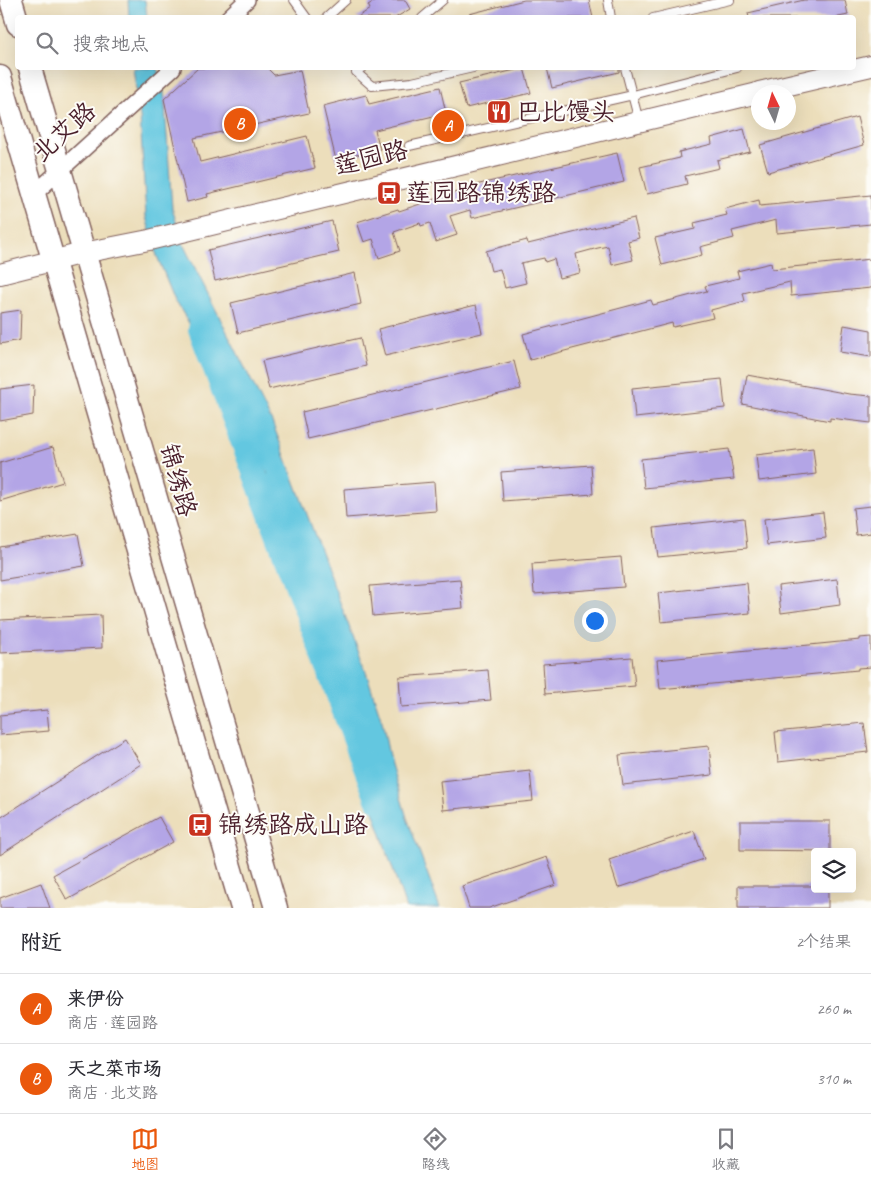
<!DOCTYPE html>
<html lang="zh">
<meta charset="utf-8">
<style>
body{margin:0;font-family:Caveat,"LXGW WenKai TC",sans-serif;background:#f7f7f7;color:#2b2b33}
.controls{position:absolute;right:15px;bottom:15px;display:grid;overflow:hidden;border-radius:5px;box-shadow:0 5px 20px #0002}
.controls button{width:45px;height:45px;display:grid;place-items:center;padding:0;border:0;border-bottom:1px solid #e1e1e2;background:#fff;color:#2b2b33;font:25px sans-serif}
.compass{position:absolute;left:751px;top:85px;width:45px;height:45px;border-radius:50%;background:#fff;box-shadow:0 5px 20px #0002;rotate:355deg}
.you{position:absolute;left:594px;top:620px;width:18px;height:18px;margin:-12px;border:4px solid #fff;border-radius:50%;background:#1a73e8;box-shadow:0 0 0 8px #1a73e833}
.badge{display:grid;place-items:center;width:32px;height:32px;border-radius:50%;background:#ea580c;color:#fff;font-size:16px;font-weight:700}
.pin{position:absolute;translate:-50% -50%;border:2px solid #fff;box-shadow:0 1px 5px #0006}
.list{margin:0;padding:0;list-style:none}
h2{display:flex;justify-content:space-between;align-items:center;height:65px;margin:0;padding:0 20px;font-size:21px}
h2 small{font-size:16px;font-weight:400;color:#7c7c81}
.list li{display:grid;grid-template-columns:32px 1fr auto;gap:15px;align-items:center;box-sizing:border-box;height:70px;padding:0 20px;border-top:1px solid #e1e1e2}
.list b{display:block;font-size:19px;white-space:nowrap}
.list p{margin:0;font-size:16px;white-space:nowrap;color:#7c7c81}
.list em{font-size:16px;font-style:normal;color:#7c7c81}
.icon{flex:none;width:28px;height:28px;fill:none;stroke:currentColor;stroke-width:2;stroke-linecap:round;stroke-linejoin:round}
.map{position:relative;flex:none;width:871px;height:908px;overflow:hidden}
.search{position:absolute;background:#fff;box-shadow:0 5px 20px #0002;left:15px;right:15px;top:15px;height:55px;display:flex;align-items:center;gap:12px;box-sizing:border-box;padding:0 18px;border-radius:5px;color:#7c7c81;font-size:19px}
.sheet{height:205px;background:#fff}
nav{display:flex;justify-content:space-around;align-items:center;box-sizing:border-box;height:70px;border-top:1px solid #e1e1e2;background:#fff;font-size:14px;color:#7c7c81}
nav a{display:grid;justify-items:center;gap:2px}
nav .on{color:#ea580c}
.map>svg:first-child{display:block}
.water{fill:#63c7e0;stroke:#567386}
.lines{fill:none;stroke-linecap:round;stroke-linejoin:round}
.river{stroke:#63c7e0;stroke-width:24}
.building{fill:#b3a5e6}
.service-casing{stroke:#83625d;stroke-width:10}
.minor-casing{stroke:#83625d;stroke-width:18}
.tertiary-casing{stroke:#83625d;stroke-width:22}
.secondary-casing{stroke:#83625d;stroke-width:25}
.service{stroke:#fff;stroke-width:8}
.minor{stroke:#fff;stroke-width:15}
.tertiary{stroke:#fff;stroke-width:20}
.secondary{stroke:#fff;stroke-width:22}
.labels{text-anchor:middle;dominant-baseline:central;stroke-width:4;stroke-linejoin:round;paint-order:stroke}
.poi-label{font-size:25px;fill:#4a1f2b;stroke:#fdfcf7;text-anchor:start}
.street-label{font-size:25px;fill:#4a1f2b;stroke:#fdfcf7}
</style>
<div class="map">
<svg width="871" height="908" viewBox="0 0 871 908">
<rect width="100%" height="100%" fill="#fdfcf7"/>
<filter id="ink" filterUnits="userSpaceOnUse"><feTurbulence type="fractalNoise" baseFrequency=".02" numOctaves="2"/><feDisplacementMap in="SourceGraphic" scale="10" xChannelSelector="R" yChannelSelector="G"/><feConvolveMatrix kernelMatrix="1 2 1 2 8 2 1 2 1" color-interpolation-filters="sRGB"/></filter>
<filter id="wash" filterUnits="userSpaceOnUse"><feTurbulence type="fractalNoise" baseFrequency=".0096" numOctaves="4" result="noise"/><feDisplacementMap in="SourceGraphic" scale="20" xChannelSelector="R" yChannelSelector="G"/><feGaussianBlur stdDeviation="1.12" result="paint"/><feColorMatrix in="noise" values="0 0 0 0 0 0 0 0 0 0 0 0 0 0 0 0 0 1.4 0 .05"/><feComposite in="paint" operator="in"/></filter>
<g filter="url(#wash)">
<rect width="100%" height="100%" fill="#ecdebb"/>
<path class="water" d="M128,0H145L147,17H129Z
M133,68H158L164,93L172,208L183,244L272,422L284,453L365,669L382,721L390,761L407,818L440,908H406L368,796L366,770L270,515L267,472L235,424L211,360L175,300L157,256L146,217L140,116Z"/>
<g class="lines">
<path class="river" d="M200,329L377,799"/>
</g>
<g id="blocks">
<path class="building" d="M376,0H405L410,9L395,18H356L370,9L368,5Z
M524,0H589L593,18H469V14Z
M804,0H845L848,15L834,18H749L748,13Z
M198,68H267L274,75L300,70L309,113L194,138L200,162L307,136L315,168L207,194L208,197L187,202L164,99Z
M524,68L531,93L466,108L459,83Z
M547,68H619V72L552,88Z
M440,87L446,113L375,130L380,149L336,160L323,106L366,95L369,104Z
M857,117L864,145L768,172L760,145Z
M744,129L750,152L717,160L719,168L685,176L687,184L647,194L640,167L680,158L679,152L712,144L711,138Z
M617,153L624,182L472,218L470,210L450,216L457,235L436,242L430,223L421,226L420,223L394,232L400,251L379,258L373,239L364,242L357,222L398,209L399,211L466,189V187Z
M871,195V224L777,233L776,220L732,231L734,238L700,247L702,255L662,265L655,238L695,229L694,223L727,215L725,209L759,200L760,206Z
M634,218L639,238L628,241L633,260L612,265L608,246L598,248L576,254L580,273L559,278L554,259L545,262L544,258L521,263L526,283L505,288L500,269L491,271L486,251L527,240L528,244Z
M332,221L339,252L215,281L208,250Z
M871,259V288L791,296L790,282L743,293L745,301L711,310L713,318L673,327L672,323L530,360L523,334L651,300L653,305L707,291L705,286L739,278L737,271L771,263L772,269Z
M355,273L361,304L238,333L231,303Z
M476,305L482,333L385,356L378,329Z
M21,310L20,340L0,344V313Z
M844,325L871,330V357L840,352Z
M360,338L366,366L269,389L262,361Z
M514,361L521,389L308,439L302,412Z
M747,375L849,394L871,396V423L830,418V421L742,404Z
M722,379L725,408L635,418L632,388Z
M34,385L33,415L0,421V389Z
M53,447L63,482L0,501V463Z
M813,448L816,474L759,481L756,455Z
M729,449L734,479L644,488L641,459Z
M591,465L593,494L503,501L501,472Z
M434,482L436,511L346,518L344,489Z
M871,506V533L856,535L853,508Z
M823,512L826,538L767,545L764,519Z
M744,518L747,548L658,557L654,528Z
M78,534L84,566L0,580V547Z
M621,557L624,587L534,594L532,564Z
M460,579L463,608L373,616L370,586Z
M837,579L840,605L781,613L778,586Z
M747,583L750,613L661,622L658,593Z
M101,615L102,648L0,653V620Z
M871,637V667L858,668V670L660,689L657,660L860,640V638Z
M632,657L635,686L545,694L543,664Z
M488,670L491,700L401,707L399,677Z
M47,710L49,731L0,735V715Z
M864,723L868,752L778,762L775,732Z
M125,738L141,764L0,855V818Z
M709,746L712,775L623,785L619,755Z
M530,771L533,801L443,810L440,781Z
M159,817L173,842L67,900L53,875Z
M740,821H830V851L740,850Z
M694,831L704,859L618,888L609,860Z
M547,857L556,885L489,908H469L462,886Z
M41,883L50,908H0V898Z
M738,886H815V889H828V908H738Z"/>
</g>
</g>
<g filter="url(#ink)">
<use href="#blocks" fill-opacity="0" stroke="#83625d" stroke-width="1"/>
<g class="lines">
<defs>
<path id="service" d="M294,0L307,18
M608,0L611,18
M326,18L346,0
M422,18L443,0
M653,18L730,0
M362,68L356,72L372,86L412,82L473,68
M625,68L639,121
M409,146L633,95L737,68"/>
<path id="minor" d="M228,18L247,0
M34,194L173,68"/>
<path id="tertiary" d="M759,92L871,66
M0,274L83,253L149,240L758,93"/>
<path id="secondary" d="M11,0L18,24
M30,68L276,908
M0,77L242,908"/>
</defs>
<use href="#service" class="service-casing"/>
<use href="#minor" class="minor-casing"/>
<use href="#tertiary" class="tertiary-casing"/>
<use href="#secondary" class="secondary-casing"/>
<use href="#service" class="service"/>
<use href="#minor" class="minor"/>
<use href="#tertiary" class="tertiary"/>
<use href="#secondary" class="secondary"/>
</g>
</g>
<defs>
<symbol id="restaurant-square" viewBox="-11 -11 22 22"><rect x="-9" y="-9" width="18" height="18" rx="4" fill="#c8321e" stroke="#fdfcf7"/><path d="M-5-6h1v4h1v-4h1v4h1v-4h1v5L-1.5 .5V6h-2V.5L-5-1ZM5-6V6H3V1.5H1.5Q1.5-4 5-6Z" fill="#fff"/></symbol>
<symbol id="bus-square" viewBox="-11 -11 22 22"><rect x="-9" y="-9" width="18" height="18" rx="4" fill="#c8321e" stroke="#fdfcf7"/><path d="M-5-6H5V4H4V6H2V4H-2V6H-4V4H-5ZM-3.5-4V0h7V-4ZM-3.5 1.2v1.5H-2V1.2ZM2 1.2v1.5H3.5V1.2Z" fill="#fff"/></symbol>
</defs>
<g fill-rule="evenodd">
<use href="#restaurant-square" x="485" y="98" width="28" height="28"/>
<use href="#bus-square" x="375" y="179" width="28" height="28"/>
<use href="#bus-square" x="186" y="811" width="28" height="28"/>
</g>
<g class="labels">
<g class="poi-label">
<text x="516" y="112">巴比馒头</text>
<text x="406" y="193">莲园路锦绣路</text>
<text x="218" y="825">锦绣路成山路</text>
</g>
<g class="street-label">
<text transform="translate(64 132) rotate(-42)">北艾路</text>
<text transform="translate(371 158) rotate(-14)">莲园路</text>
<text transform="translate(178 480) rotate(74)">锦绣路</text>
</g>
</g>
</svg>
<div class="controls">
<button><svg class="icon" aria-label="layers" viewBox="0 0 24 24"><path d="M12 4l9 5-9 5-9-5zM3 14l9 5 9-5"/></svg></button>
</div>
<svg class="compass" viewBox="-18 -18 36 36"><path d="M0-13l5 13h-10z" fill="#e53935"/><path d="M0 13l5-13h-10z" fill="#7c7c81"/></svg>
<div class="you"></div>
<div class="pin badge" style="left:448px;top:126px">A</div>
<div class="pin badge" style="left:240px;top:124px">B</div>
<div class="search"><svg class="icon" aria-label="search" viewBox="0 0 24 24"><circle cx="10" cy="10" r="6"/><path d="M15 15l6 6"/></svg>搜索地点</div>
</div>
<section class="sheet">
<h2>附近<small>2个结果</small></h2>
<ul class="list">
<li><span class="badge">A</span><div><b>来伊份</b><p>商店 · 莲园路</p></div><em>260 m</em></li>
<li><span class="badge">B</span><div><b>天之菜市场</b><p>商店 · 北艾路</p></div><em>310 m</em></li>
</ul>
</section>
<nav>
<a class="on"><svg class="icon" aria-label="map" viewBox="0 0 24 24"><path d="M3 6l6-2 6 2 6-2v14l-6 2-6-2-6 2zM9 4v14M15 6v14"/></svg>地图</a>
<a><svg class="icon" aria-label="directions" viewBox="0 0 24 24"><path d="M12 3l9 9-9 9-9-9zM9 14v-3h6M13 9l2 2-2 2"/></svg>路线</a>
<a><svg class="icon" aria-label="saved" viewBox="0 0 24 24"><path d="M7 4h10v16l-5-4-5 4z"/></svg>收藏</a>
</nav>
